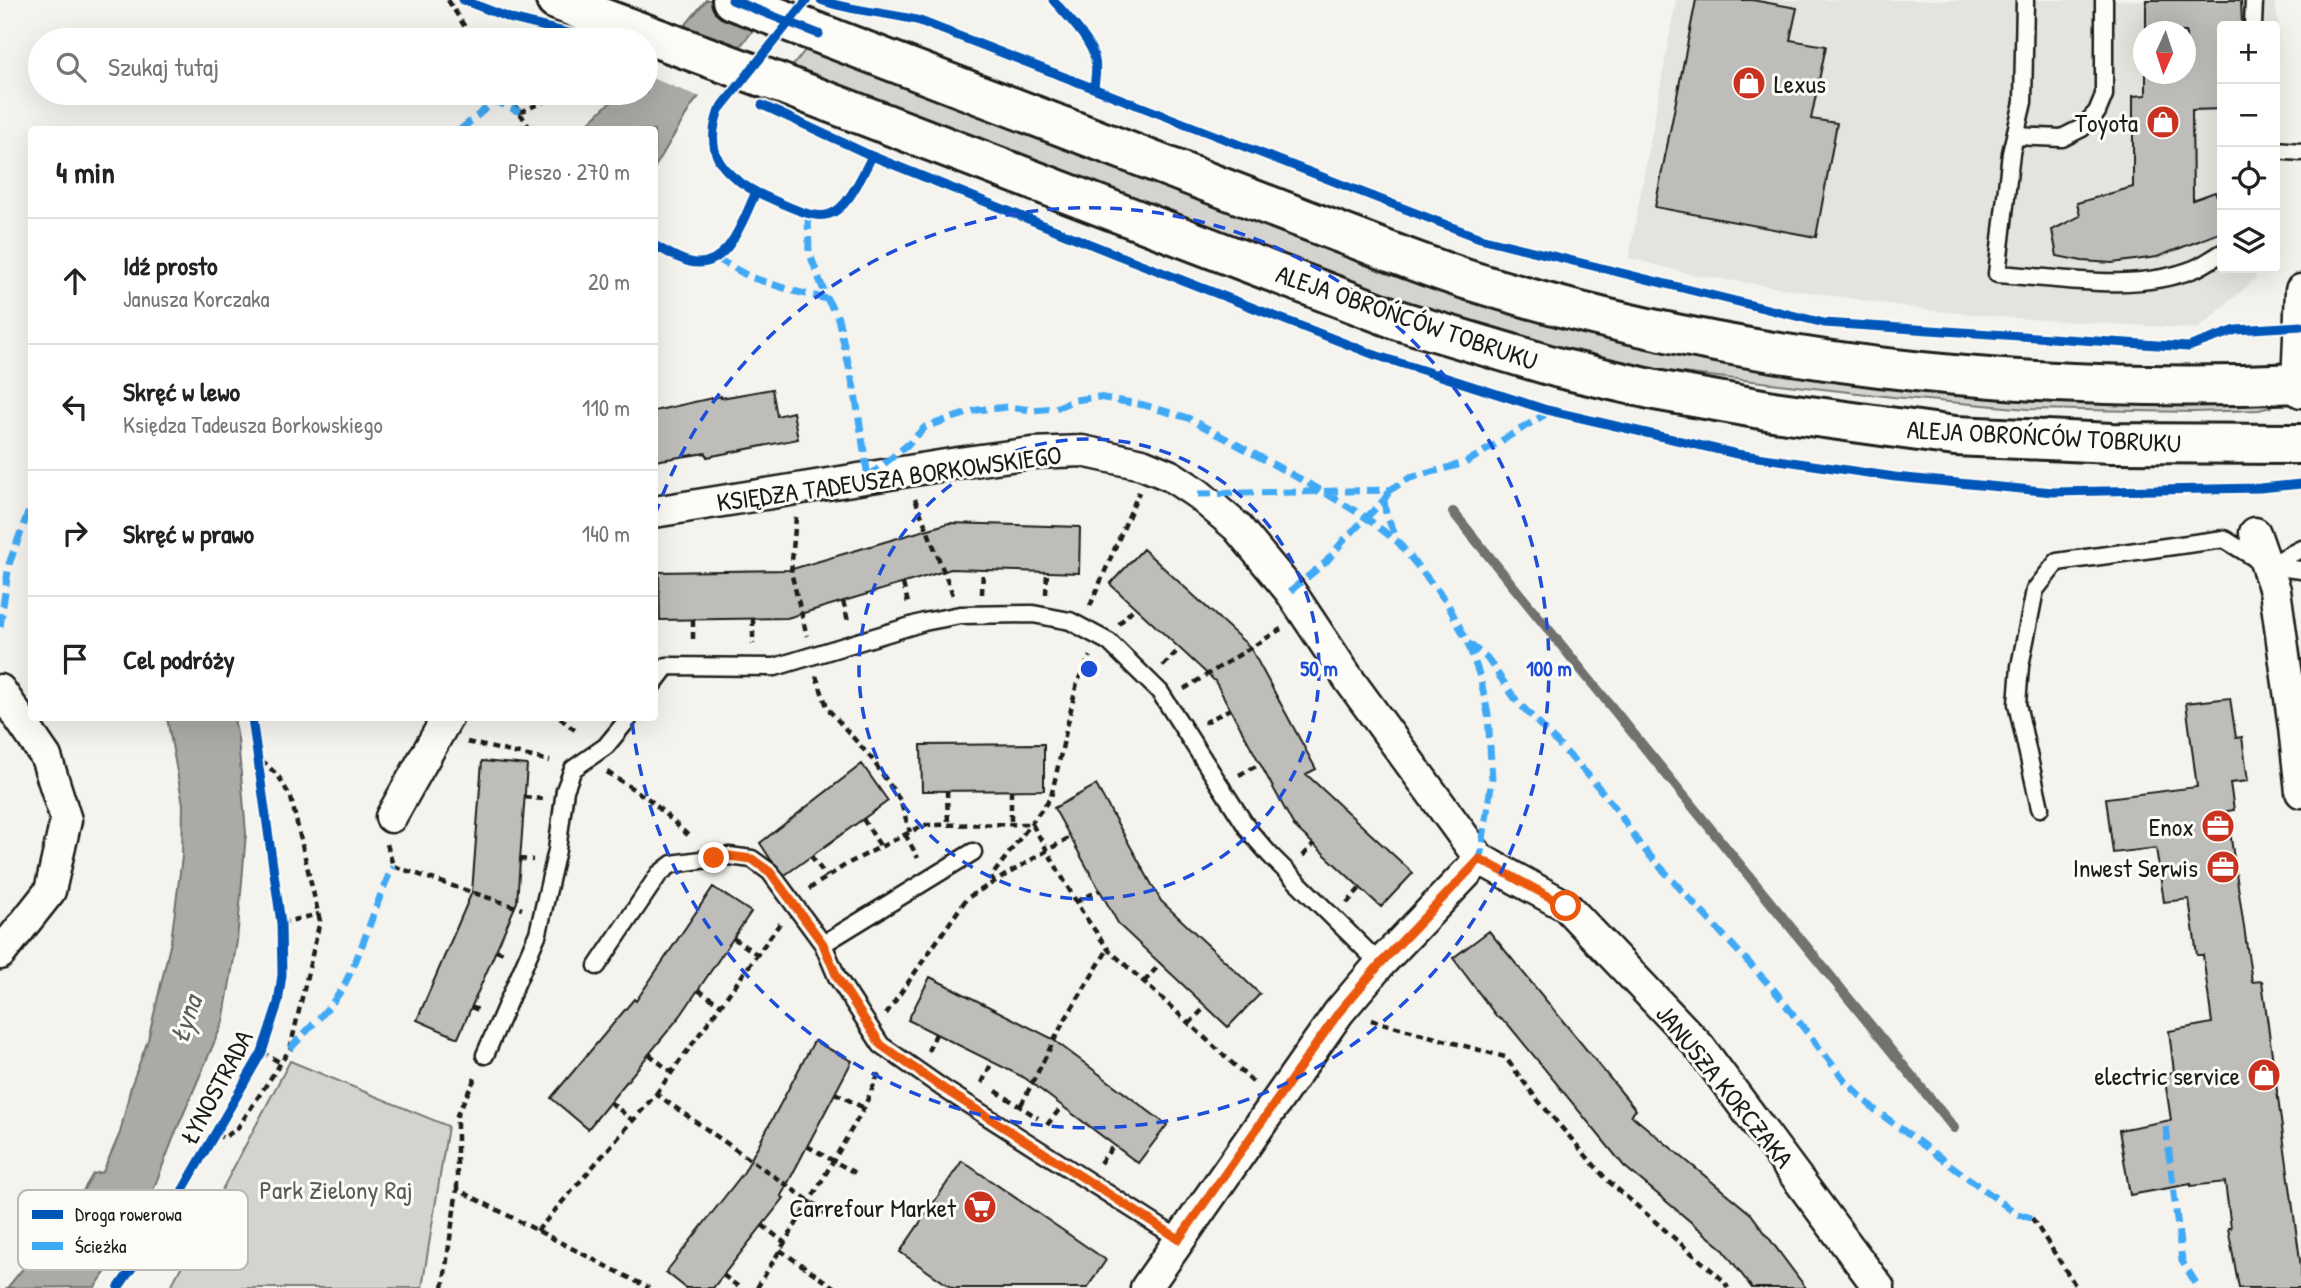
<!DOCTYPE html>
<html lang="pl">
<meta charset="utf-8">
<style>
body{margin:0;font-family:"Patrick Hand",sans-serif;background:#f2f2f2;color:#222}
.controls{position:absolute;right:21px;top:21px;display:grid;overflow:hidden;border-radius:7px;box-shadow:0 7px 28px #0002}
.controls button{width:63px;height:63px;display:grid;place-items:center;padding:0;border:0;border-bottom:2px solid #e0e0e0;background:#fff;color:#222;font:35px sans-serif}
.compass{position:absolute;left:2133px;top:21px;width:63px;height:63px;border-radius:50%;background:#fff;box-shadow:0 7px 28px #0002;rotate:183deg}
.stop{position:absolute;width:21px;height:21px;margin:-16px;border:5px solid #ea580c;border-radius:50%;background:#fff}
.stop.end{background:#ea580c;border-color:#fff;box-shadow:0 2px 7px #0008}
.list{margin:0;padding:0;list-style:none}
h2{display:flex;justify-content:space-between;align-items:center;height:91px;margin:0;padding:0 28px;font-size:30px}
h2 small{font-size:23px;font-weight:400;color:#767676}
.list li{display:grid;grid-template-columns:46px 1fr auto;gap:21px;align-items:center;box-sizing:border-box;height:126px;padding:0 28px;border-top:2px solid #e0e0e0}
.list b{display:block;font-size:26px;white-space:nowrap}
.list p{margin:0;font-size:23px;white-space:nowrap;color:#767676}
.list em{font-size:23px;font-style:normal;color:#767676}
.icon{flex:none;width:38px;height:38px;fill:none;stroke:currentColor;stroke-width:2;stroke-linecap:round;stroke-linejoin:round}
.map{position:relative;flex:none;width:2301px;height:1288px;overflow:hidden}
.search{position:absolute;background:#fff;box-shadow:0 7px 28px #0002;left:28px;top:28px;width:630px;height:77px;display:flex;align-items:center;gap:18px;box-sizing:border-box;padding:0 24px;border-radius:38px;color:#767676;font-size:26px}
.panel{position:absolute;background:#fff;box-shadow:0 7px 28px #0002;left:28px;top:126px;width:630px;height:595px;border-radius:7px}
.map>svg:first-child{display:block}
.built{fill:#e4e3de;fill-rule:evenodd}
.green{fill:#d4d3cf;stroke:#787876;stroke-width:2}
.water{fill:#abaaa6;stroke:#72716f;stroke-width:2}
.pier{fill:#f4f3ee}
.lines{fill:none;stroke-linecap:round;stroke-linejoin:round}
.stream{stroke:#72716f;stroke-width:10}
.building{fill:#bebdba;stroke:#1c1c1c;stroke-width:2}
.lane-casing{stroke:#1c1c1c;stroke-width:21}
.street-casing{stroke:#1c1c1c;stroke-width:35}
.secondary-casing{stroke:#1c1c1c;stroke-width:44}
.path{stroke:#1c1c1c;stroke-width:4.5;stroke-dasharray:7 5;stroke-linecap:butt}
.lane{stroke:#fdfcf7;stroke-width:16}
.street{stroke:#fdfcf7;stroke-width:30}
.secondary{stroke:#fdfcf7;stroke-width:38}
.secondary-bridge-casing{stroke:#1c1c1c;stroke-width:44;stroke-linecap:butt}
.secondary-bridge{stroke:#fdfcf7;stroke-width:38}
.quiet{stroke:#3fa9f5;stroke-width:7;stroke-dasharray:14 7;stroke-linecap:butt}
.cycleway-casing{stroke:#fdfcf7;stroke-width:13}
.cycleway{stroke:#0057b8;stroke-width:9}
.route{stroke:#ea580c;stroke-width:9}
.ring{fill:none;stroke:#1d4ed8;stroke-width:3.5;stroke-dasharray:12 9}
.labels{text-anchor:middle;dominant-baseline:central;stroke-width:6;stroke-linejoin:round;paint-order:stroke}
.poi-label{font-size:26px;fill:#1c1c1c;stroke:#fdfcf7;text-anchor:end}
.street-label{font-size:26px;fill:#1c1c1c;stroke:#fdfcf7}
.park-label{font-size:26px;fill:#5c5c5b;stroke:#fdfcf7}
.water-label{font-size:28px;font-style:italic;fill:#5c5c5a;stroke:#fdfcf7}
.key{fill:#fdfcf7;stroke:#bab9b5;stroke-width:2}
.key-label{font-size:19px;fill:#1c1c1c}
.centre{fill:#1d4ed8;stroke:#fdfcf7;stroke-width:3.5}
.ring-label{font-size:21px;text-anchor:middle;font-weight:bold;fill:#1d4ed8;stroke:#fdfcf7;stroke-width:6;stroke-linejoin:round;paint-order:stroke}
</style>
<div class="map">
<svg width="2301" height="1288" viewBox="0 0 2301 1288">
<rect width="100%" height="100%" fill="#f4f3ee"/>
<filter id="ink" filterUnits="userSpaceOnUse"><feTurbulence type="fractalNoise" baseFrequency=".0143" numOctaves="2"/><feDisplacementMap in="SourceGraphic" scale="14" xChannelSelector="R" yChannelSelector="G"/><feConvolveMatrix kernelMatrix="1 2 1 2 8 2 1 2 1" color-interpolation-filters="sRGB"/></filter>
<g filter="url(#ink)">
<path class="built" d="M1676,0H2274L2279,25L2275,70V26H2222V268H2257L2256,278L2198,329L2013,318L1935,311L1694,275L1629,258ZM2144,32H2186V74H2144Z"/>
<path class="green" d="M806,49L1186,195L1390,270L1763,369L1894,389L2029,401L2194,405L2271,402V407L2259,410L2193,412L2028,409L1893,397L1630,367L1523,338L1384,294L1178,217L791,68Z
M290,1061L448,1126L422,1288H170Z"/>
<path class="water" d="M706,0H778L692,105L655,167L654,130H581L606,106L625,93H646V73Z
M167,718H234L238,739L246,833L237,941L223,1022L177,1129L141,1221L95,1287L7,1288L74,1206L93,1174L103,1172L120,1133L131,1086L148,1040L171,941L182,857L183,804Z"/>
<path class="pier" d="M681,25L743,49L703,98L646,76V67Z"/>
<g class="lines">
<path class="stream" d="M1453,512L1954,1128"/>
</g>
<path class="building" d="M1696,0H1752L1797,8L1790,40L1826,46L1811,119L1837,123L1816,237L1655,207Z
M2146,0H2241L2242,26H2222V109L2192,110L2193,200L2215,192L2222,205V232L2157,257L2112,263L2082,261L2057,256L2052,230L2080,216L2077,203L2133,187V96L2146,95V74H2186V32H2146Z
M772,389L777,416L793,412L798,439L707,457L706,453L654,461V411L721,396V398Z
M949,523L1080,527L1079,573L951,569L787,618L660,620L659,572L789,570Z
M1143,549L1250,647L1316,769L1306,774L1413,873L1381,907L1294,826L1215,681L1110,584Z
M2230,698L2236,738L2242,737L2248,781L2230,783L2234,810L2227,811L2252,982L2262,981L2301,1267V1288H2239L2228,1228H2231L2225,1182L2191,1186V1184L2130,1195L2119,1130L2171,1120L2164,1074L2174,1072L2169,1031L2212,1023L2203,955H2197L2189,899L2164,902L2156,848L2113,853L2106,798L2197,787L2186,703Z
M1044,744V790L922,791L921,745Z
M482,761L527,765L517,902L458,1038L417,1020L472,892Z
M862,764L888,801L785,875L771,860L760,843Z
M1096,785L1161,901L1260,994L1228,1027L1119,925L1054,808Z
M713,887L751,912L681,1015L588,1129L551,1098L634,999L636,1001Z
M1489,931L1636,1110L1631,1115L1751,1214L1806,1288H1752L1722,1248L1624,1166L1507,1023L1497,1017L1453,958Z
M930,977L1051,1038L1167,1125L1138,1163L1025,1078L908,1020Z
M814,1041L852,1061L781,1196L784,1198L713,1288H686L666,1272L744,1172Z
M962,1161L1106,1260L1087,1288H952L900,1252Z"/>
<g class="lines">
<defs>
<path id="lane" d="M2025,0L2023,102L2011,153L1997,274C2061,278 2133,293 2194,269C2204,265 2213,258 2222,253
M2253,26L2254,0
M2015,136L2062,138L2082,128L2097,112L2104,95V0
M2275,150L2301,152
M2268,566L2301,549
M654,683L667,666L775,667L924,622L960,615L1033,614L1070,621L1109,642L1160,692L1250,832L1270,855L1380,964
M2040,808L2017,704L2020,666L2035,590L2057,562L2224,539L2268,566L2301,570
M823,944L973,852
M597,966L659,874L672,864L729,856L752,859L770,872L823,944L837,977L881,1045L944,1089L1179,1239
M485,1055L538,933L557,850L565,790L573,769L606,746L629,718"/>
<path id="street" d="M2301,290L2297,384L2301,392
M654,512L958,463L1032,453L1082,451L1142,464L1171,476L1198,494L1237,527L1290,591L1350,681L1480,859L1566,906L1699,1046L1879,1288
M2255,533L2275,590L2294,727L2301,792
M0,690L46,757L66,820L50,891L0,954
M391,817L447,718
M1146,1288L1339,1012L1380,964L1480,859"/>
<path id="secondary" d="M556,0L602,18
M732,0L1385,250C1411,260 1438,270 1465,279C1729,363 2025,395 2301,383
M779,83L1401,321L1559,368L1655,390L1773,411L1955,436L2112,443L2301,444"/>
</defs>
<use href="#lane" class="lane-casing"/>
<use href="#street" class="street-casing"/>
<use href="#secondary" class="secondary-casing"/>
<path class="path" d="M448,0L473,40
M1053,0C1066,15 1092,41 1095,60C1097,69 1095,78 1094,88
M507,93L531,130
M520,112L564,93
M756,192C827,224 835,233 872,156
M654,245C666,251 677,259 690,262C728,271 743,219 756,192C720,172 704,152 719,110
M915,499L953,595
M796,517L791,572L807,636
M903,584L908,603
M982,594L983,571
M1046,594L1047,572
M843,601L848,621
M1090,606L1139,492
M753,619V644
M693,620V644
M1119,624L1135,607
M654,635L656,636
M1163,666L1180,648
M816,676L828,709L872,759L900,800L910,832
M1184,689L1281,629
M560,718L577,732
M1204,723L1230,709
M467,742L550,761
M607,772L650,800L691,838
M1239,775L1260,764
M947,790L948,825
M1011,790V824
M524,797L543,799
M863,819L881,847
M905,834L918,858
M387,844L393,866L522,909
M811,856L827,877
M1303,856L1314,844
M519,859L533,860
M994,883L991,877L1051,797L1077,683L1090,656
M809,889L847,864L924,825L1032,824L1082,912L1108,949L1255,1084
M1076,902L1100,890
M1347,903L1360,888
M281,923L319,914
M733,938L758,955
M496,950L506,954
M1144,982L1161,963
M698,990L721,1005
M471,1007L481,1011
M886,1014L967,898L1070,837
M1371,1020L1505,1057L1536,1098L1607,1180L1724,1281L1728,1288
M1189,1024L1206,1006
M928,1051L936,1034
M262,1052L281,1063
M649,1054L672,1073
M982,1083L992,1062
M996,1091L1038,1118
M835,1093L864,1108
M656,1094L781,922
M610,1102L632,1120
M1021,1105L1063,1023L1108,949
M1047,1125L1062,1106
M216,1134L223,1138L237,1129L290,1049L320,921L291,798L279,777L265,763L258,765
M807,1146L857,1174
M1100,1163L1114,1145
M457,1189V1115L476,1076
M2032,1218L2077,1288
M762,1225L785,1243
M537,1231L656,1094L821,1209L828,1218
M780,1250L835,1288
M723,1275L740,1288
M118,1288L162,1226L262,1052L278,1003L282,975L281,923L252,718
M443,1288L457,1189L649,1288
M757,1288L810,1201L864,1108L880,1070"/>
<use href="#lane" class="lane"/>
<use href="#street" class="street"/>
<use href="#secondary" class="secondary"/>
<defs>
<path id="secondary-bridge" d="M602,18L779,83"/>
</defs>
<use href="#secondary-bridge" class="secondary-bridge-casing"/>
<use href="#secondary-bridge" class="secondary-bridge"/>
<path class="quiet" d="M460,130L495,101L520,112
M808,216L809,252L827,299L838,318L855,393L868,477
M716,258L750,277L793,291L827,299
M868,477L911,442L925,427L977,410L1008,407L1033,410L1055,408L1075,400L1098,397L1144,405L1188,418L1324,492L1365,517L1398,542L1446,601L1468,643L1480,677L1488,714L1492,779L1480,859
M1198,494L1390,490L1410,478L1465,463L1544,415L1547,410
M1384,500L1386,514L1397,539
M1290,591L1326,562L1344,540L1384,500L1390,490
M0,627L9,564L32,502
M1468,643L1487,658L1516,700L1590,777L1617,810L1640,845L1774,990L1846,1082L1874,1109L2017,1214L2032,1218
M290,1049C306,1031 333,1006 343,987C364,949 374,906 393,866
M2166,1127L2182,1261L2199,1288"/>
<defs>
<path id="cycleway" d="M463,0L512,19L585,37
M732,0L819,34
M821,0C853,12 887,12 920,21L1480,238L1824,323L2188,347L2236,330L2301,326
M1053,0C1066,15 1092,41 1095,60C1097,69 1095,78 1094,88
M762,105L872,156L1115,254L1375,355L1547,410L1737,454L1895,477L2053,492L2260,488L2301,484
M756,192C827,224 835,233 872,156
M654,245C666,251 677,259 690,262C728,271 743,219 756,192C720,172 704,152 719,110L807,0
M118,1288L162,1226L262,1052L278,1003L282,975L281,923L252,718"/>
</defs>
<use href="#cycleway" class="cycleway-casing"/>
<use href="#cycleway" class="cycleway"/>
</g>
</g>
<g class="lines" filter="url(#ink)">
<path class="route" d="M714,858L729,856L752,859L770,872L823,944L837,977L881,1045L944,1089L1179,1239L1339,1012L1380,964L1480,859L1566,906"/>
</g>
<g class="ring">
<circle cx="1089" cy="669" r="230"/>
<path d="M655 515A460 460 0 1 1 632 721"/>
</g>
<defs>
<symbol id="shop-disc" viewBox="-11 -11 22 22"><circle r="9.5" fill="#c8321e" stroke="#fdfcf7"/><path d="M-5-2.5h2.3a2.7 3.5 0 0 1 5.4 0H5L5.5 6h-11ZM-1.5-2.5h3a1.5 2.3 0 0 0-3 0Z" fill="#fff"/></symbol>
<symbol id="office-disc" viewBox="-11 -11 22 22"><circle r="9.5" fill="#c8321e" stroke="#fdfcf7"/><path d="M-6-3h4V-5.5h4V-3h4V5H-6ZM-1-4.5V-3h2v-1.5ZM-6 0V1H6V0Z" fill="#fff"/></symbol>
<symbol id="supermarket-disc" viewBox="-11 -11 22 22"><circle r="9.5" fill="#c8321e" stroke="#fdfcf7"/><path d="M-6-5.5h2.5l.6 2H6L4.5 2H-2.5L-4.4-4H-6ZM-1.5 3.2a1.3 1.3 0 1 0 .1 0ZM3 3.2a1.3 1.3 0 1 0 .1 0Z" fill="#fff"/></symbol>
</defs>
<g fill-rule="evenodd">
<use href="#shop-disc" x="1730" y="64" width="38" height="38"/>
<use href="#shop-disc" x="2144" y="103" width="38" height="38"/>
<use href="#office-disc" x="2199" y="807" width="38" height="38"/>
<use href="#office-disc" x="2204" y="848" width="38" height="38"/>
<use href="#shop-disc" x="2245" y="1056" width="38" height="38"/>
<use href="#supermarket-disc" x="961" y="1188" width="38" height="38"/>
</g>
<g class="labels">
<g class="poi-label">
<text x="1774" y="83" text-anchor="start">Lexus</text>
<text x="2138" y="122">Toyota</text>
<text x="2194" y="826">Enox</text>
<text x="2198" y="867">Inwest Serwis</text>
<text x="2240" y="1075">electric service</text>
<text x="956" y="1207">Carrefour Market</text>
</g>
<g class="street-label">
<text transform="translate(1407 317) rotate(19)">ALEJA OBROŃCÓW TOBRUKU</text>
<text transform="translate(2044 436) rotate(3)">ALEJA OBROŃCÓW TOBRUKU</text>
<text transform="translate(889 478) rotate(-8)">KSIĘDZA TADEUSZA BORKOWSKIEGO</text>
<text transform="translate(1725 1086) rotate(51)">JANUSZA KORCZAKA</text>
<text transform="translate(216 1087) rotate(-62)">ŁYNOSTRADA</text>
</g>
<g class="park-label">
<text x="336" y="1189">Park Zielony Raj</text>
</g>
<g class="water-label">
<text transform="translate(185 1019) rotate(-71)">Łyna</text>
</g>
</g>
<rect x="18" y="1190" width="230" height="80" rx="10" class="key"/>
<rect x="32" y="1210" width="31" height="9" fill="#0057b8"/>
<rect x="32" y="1242" width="31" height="8" fill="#3fa9f5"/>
<g class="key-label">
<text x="75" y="1221">Droga rowerowa</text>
<text x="75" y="1253">Ścieżka</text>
</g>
<circle cx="1089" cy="669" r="10" class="centre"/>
<g class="ring-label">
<text x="1319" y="676">50 m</text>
<text x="1549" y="676">100 m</text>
</g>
</svg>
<div class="controls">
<button>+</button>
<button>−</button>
<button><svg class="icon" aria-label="locate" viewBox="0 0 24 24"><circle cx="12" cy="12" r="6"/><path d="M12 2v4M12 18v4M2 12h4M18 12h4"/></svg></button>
<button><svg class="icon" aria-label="layers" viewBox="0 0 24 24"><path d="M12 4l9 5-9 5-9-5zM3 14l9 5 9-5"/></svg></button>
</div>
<svg class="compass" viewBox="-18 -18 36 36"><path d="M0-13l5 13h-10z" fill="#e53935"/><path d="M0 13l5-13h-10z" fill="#767676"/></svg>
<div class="stop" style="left:1566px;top:906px"></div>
<div class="stop end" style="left:714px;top:858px"></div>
<div class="search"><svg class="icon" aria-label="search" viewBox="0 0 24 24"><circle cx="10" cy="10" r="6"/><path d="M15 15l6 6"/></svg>Szukaj tutaj</div>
<section class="panel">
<h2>4 min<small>Pieszo · 270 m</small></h2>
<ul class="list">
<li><svg class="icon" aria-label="ahead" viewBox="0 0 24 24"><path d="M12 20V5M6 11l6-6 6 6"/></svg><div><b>Idź prosto</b><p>Janusza Korczaka</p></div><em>20 m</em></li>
<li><svg class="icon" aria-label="left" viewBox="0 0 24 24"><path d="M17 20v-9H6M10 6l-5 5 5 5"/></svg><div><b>Skręć w lewo</b><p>Księdza Tadeusza Borkowskiego</p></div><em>110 m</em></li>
<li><svg class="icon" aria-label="right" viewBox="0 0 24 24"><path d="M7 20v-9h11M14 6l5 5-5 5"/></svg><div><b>Skręć w prawo</b></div><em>140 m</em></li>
<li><svg class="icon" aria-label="arrive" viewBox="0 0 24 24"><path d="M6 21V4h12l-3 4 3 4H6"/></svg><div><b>Cel podróży</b></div></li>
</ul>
</section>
</div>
